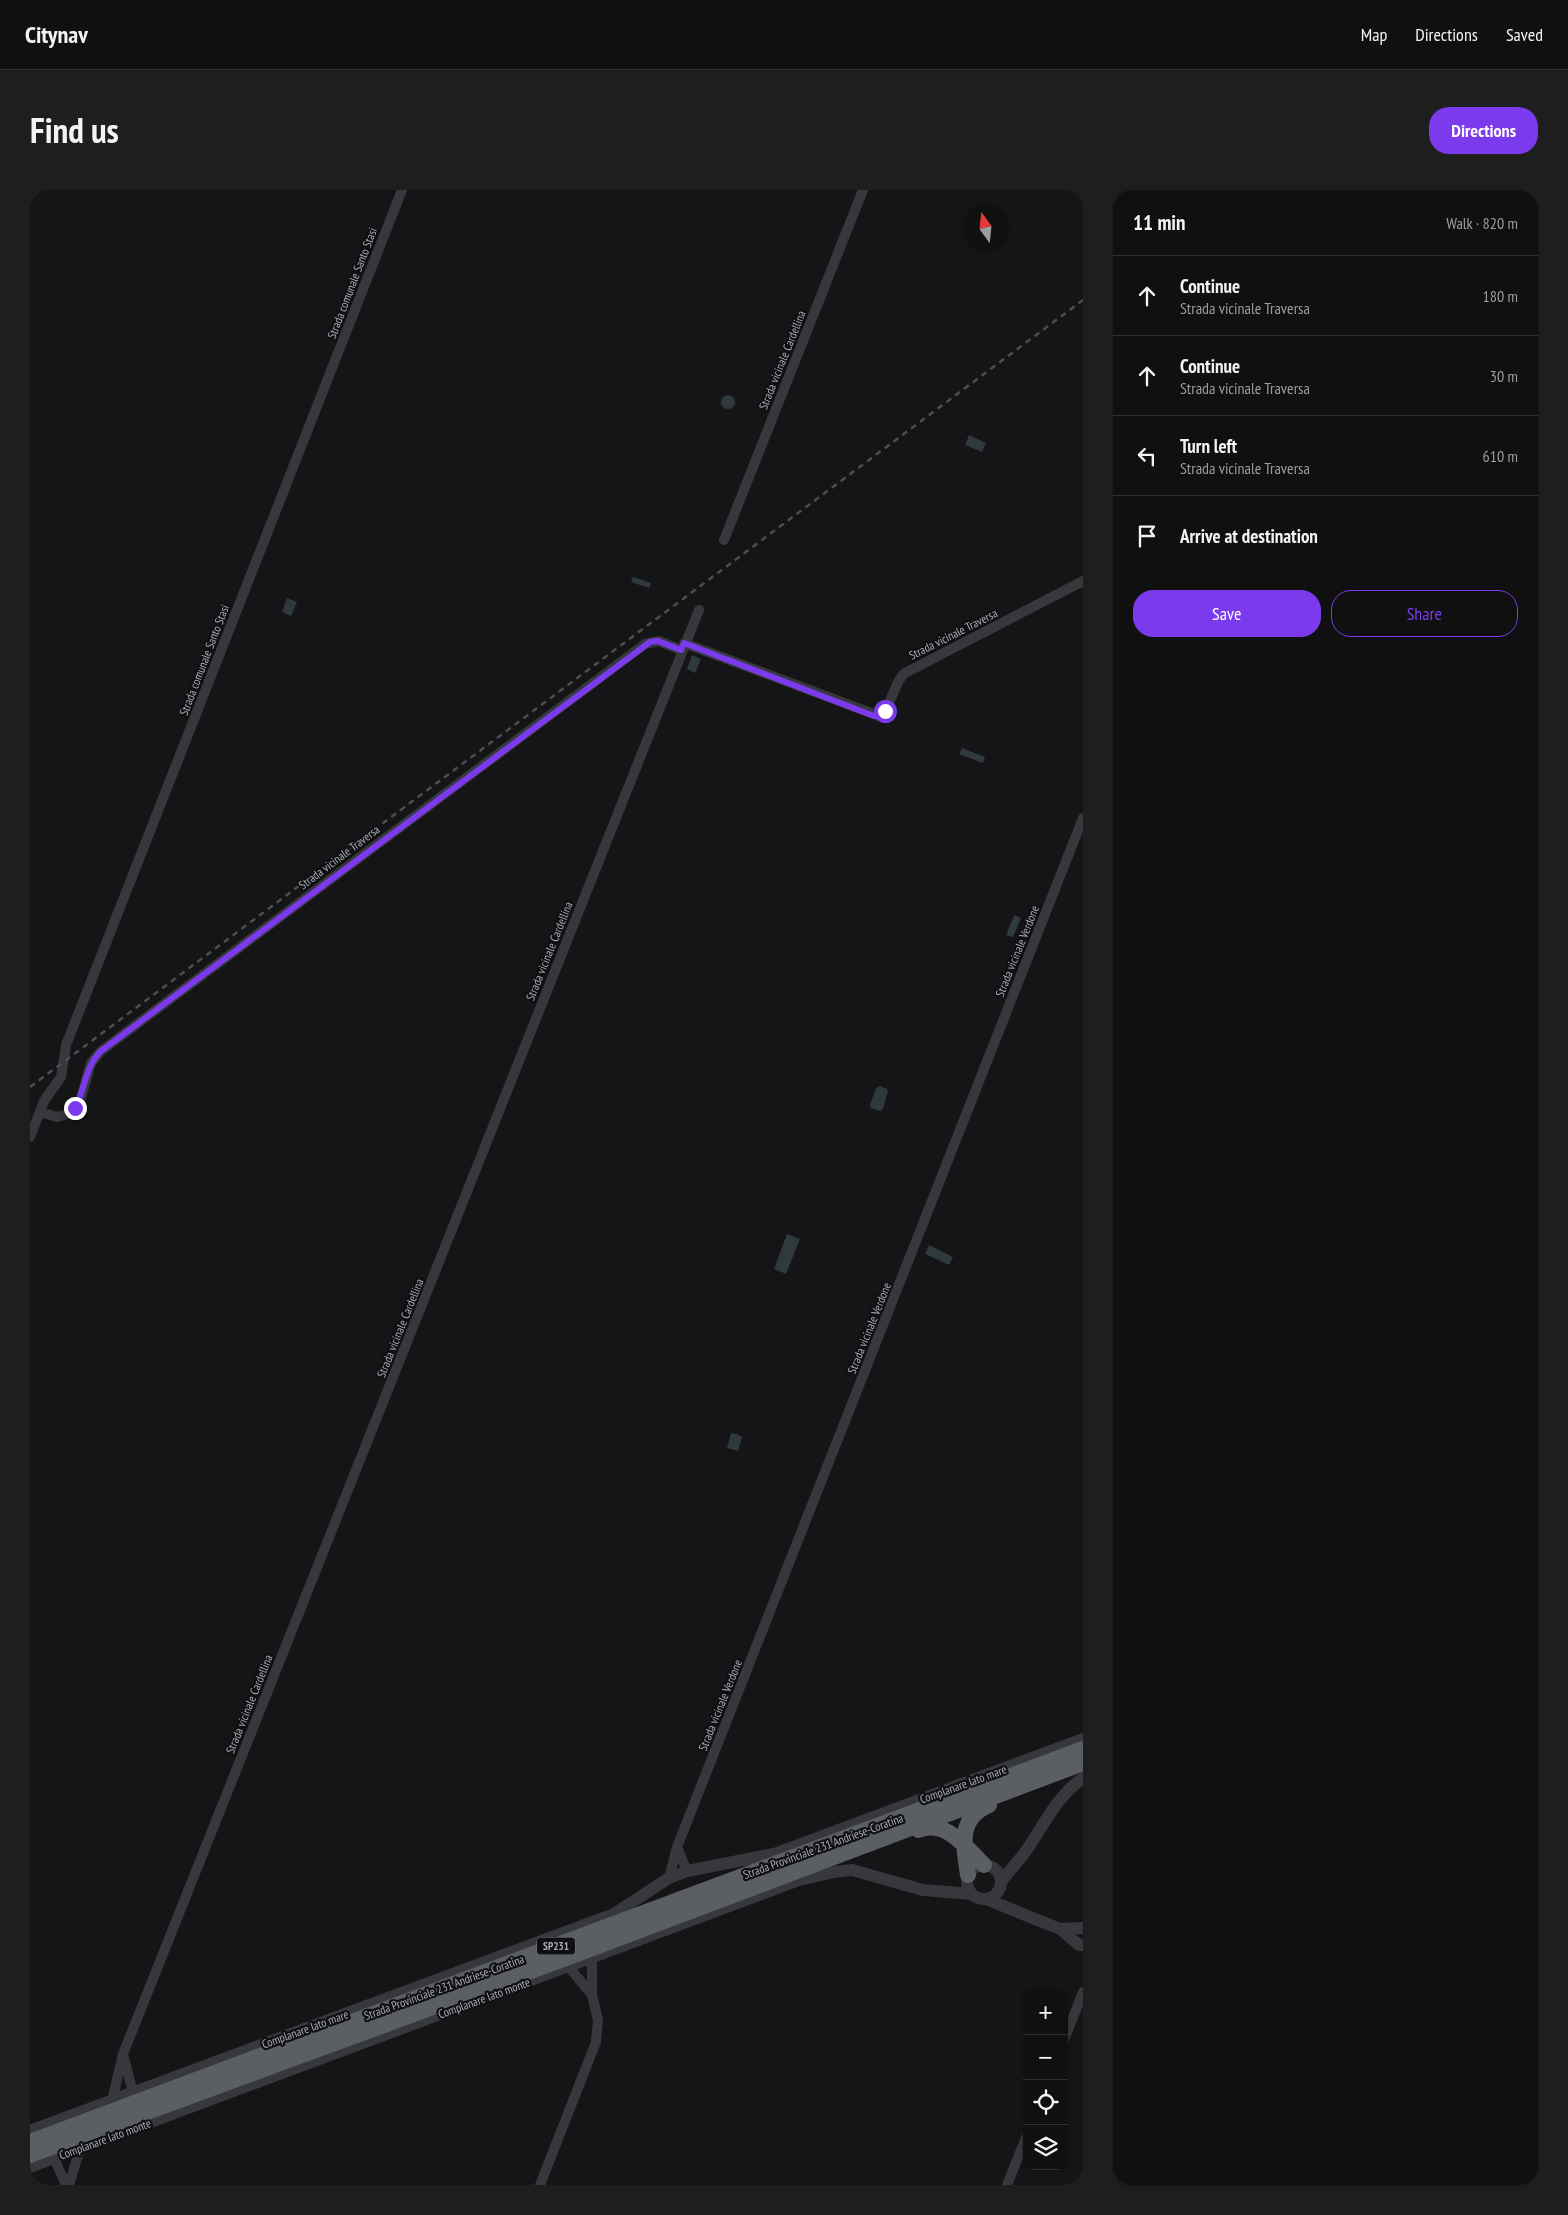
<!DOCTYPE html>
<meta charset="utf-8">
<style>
body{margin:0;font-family:"PT Sans Narrow",sans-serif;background:#1e1e1f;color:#f1f3f6}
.controls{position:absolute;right:15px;bottom:15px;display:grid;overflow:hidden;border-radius:10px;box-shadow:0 1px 4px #0004}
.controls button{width:45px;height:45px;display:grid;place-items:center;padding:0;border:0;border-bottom:1px solid #303031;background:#101011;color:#f1f3f6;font:25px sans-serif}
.compass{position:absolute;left:933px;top:15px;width:45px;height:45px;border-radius:50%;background:#101011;box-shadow:0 1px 4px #0004;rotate:345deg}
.stop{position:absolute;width:15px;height:15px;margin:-11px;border:4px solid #7c3aed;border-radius:50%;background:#fff}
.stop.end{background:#7c3aed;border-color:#fff;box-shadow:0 1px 5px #0008}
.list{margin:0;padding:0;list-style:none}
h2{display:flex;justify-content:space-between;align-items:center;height:65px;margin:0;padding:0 20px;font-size:21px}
h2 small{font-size:16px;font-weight:400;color:#9c9d9f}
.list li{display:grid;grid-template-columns:32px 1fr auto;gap:15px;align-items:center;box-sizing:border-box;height:80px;padding:0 20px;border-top:1px solid #303031}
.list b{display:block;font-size:19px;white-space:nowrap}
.list p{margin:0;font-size:16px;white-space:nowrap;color:#9c9d9f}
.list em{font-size:16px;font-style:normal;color:#9c9d9f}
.actions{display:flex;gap:10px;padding:15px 20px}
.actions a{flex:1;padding:11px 0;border:1px solid #7c3aed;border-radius:20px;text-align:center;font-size:18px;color:#7c3aed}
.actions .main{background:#7c3aed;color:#fff}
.icon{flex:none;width:28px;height:28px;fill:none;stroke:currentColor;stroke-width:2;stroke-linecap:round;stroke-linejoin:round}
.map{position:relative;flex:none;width:1053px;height:1995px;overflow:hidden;border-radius:20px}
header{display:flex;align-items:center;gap:30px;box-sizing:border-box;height:70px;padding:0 25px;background:#101011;border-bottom:1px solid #303031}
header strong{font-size:24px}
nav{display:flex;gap:28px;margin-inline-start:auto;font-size:18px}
.intro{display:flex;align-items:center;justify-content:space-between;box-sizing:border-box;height:120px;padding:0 30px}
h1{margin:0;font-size:35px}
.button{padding:12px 22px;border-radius:20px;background:#7c3aed;color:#fff;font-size:18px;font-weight:700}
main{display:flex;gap:30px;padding:0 30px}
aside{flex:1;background:#101011;border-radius:20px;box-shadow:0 1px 4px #0004}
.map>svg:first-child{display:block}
.water{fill:#2f393e}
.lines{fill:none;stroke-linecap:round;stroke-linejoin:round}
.minor{stroke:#36383b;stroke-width:10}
.tertiary{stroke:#36383b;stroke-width:12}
.trunk{stroke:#5b5e63;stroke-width:16}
.rail{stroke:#4b4e52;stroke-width:2.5;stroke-dasharray:6 5;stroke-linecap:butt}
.route{stroke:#7c3aed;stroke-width:6}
.labels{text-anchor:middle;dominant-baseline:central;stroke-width:4.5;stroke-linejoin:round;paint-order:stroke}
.shield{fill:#101012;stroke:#7a7e85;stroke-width:1}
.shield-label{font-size:11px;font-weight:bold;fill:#a8adb6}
.street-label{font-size:12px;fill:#a8adb6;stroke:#101012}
</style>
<header>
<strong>Citynav</strong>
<nav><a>Map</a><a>Directions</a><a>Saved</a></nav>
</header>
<div class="intro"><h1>Find us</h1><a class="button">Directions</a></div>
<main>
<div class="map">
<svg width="1053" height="1995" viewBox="0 0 1053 1995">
<rect width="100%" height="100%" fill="#151517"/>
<path class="water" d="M691 212a7 7 0 1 1 14 0a7 7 0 1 1-14 0Z
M939,245L956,253L952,262L935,255Z
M603,387L621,393L619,398L601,392Z
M257,408L267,412L261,426L252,422Z
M662,465L671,469L665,483L657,479Z
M932,558L955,567L953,573L929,564Z
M984,725L991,728L983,747L976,745Z
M850,896L857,899L858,901L853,919L850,921L841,918L840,915L846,898Z
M757,1044L770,1049L756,1084L744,1079Z
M899,1055L923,1067L919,1075L895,1064Z
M701,1243L707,1244L712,1247L708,1261L697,1258Z"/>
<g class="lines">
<path class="minor" d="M694,350L833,0
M654,453L849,526C861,520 863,493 875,483L1053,391
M10,922L27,927L41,923L51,908L61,873L71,861L615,454L629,451L651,460
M0,947L14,911L31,887L36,855L372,0
M647,1657L657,1681
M639,1688L647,1657L1053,628
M538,1776L562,1805
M1034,1850L1053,1802
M94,1868L103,1903
M82,1911L93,1864L669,420
M24,1968L36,1995
M39,1995L50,1959
M510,1995L566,1852L568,1830L562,1805V1767
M977,1995L997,1945"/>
<path class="tertiary" d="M937 1692a17 17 0 1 1 34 0a17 17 0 1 1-34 0Z
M971,1692C979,1681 990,1670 998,1658C1015,1633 1027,1606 1053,1588
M956,1709L1030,1739L1053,1738
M1030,1739L1049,1755H1053
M0,1941L584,1724L639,1688L657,1681L744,1664L1053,1549
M0,1977L769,1690L804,1682L822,1680L893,1700L942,1704"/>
<path class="trunk" d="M888,1640C917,1629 935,1657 954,1675
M938,1685C934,1657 927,1628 959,1615
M0,1952L1053,1559
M0,1965L539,1767L1053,1573"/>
<path class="rail" d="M0,897L1053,110"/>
</g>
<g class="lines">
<path class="route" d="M45,918C55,900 55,876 71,861L620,452L628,451L651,460L654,453L844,526H849L855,521"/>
</g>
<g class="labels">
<rect class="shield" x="507" y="1747.5" width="38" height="17" rx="4"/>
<g class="shield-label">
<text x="526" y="1756">SP231</text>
</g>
<g class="street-label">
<text transform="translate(322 93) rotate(-69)">Strada comunale Santo Stasi</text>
<text transform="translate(752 170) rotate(-68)">Strada vicinale Cardellina</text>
<text transform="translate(923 444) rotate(-27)">Strada vicinale Traversa</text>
<text transform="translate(174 470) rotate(-69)">Strada comunale Santo Stasi</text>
<text transform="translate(309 667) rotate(-37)">Strada vicinale Traversa</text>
<text transform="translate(519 761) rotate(-68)">Strada vicinale Cardellina</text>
<text transform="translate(987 761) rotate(-68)">Strada vicinale Verdone</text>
<text transform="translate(370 1138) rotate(-68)">Strada vicinale Cardellina</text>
<text transform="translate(839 1138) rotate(-68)">Strada vicinale Verdone</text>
<text transform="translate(219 1514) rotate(-68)">Strada vicinale Cardellina</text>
<text transform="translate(690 1515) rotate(-68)">Strada vicinale Verdone</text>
<text transform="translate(933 1594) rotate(-20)">Complanare lato mare</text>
<text transform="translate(793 1656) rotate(-20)">Strada Provinciale 231 Andriese-Coratina</text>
<text transform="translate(414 1797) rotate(-20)">Strada Provinciale 231 Andriese-Coratina</text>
<text transform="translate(454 1808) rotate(-20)">Complanare lato monte</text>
<text transform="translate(275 1839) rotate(-20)">Complanare lato mare</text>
<text transform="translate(75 1949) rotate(-20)">Complanare lato monte</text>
</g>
</g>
</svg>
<div class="controls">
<button>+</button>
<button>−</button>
<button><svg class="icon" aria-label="locate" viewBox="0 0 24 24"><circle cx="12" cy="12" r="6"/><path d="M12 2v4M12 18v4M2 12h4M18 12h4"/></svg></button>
<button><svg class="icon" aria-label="layers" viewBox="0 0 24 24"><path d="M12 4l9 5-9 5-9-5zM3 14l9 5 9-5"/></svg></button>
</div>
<svg class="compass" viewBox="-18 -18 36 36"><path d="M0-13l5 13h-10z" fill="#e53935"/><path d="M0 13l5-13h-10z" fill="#9c9d9f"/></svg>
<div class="stop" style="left:855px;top:521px"></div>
<div class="stop end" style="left:45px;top:918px"></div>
</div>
<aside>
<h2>11 min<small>Walk · 820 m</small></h2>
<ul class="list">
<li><svg class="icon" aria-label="ahead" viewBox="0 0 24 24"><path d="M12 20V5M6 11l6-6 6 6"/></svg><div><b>Continue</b><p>Strada vicinale Traversa</p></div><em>180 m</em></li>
<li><svg class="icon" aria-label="ahead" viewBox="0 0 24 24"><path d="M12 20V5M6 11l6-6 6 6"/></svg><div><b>Continue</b><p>Strada vicinale Traversa</p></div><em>30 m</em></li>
<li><svg class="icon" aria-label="left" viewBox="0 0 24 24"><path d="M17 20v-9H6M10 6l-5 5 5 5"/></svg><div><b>Turn left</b><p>Strada vicinale Traversa</p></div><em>610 m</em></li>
<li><svg class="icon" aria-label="arrive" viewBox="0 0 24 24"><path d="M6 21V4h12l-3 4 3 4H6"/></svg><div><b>Arrive at destination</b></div></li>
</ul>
<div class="actions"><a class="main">Save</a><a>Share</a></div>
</aside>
</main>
